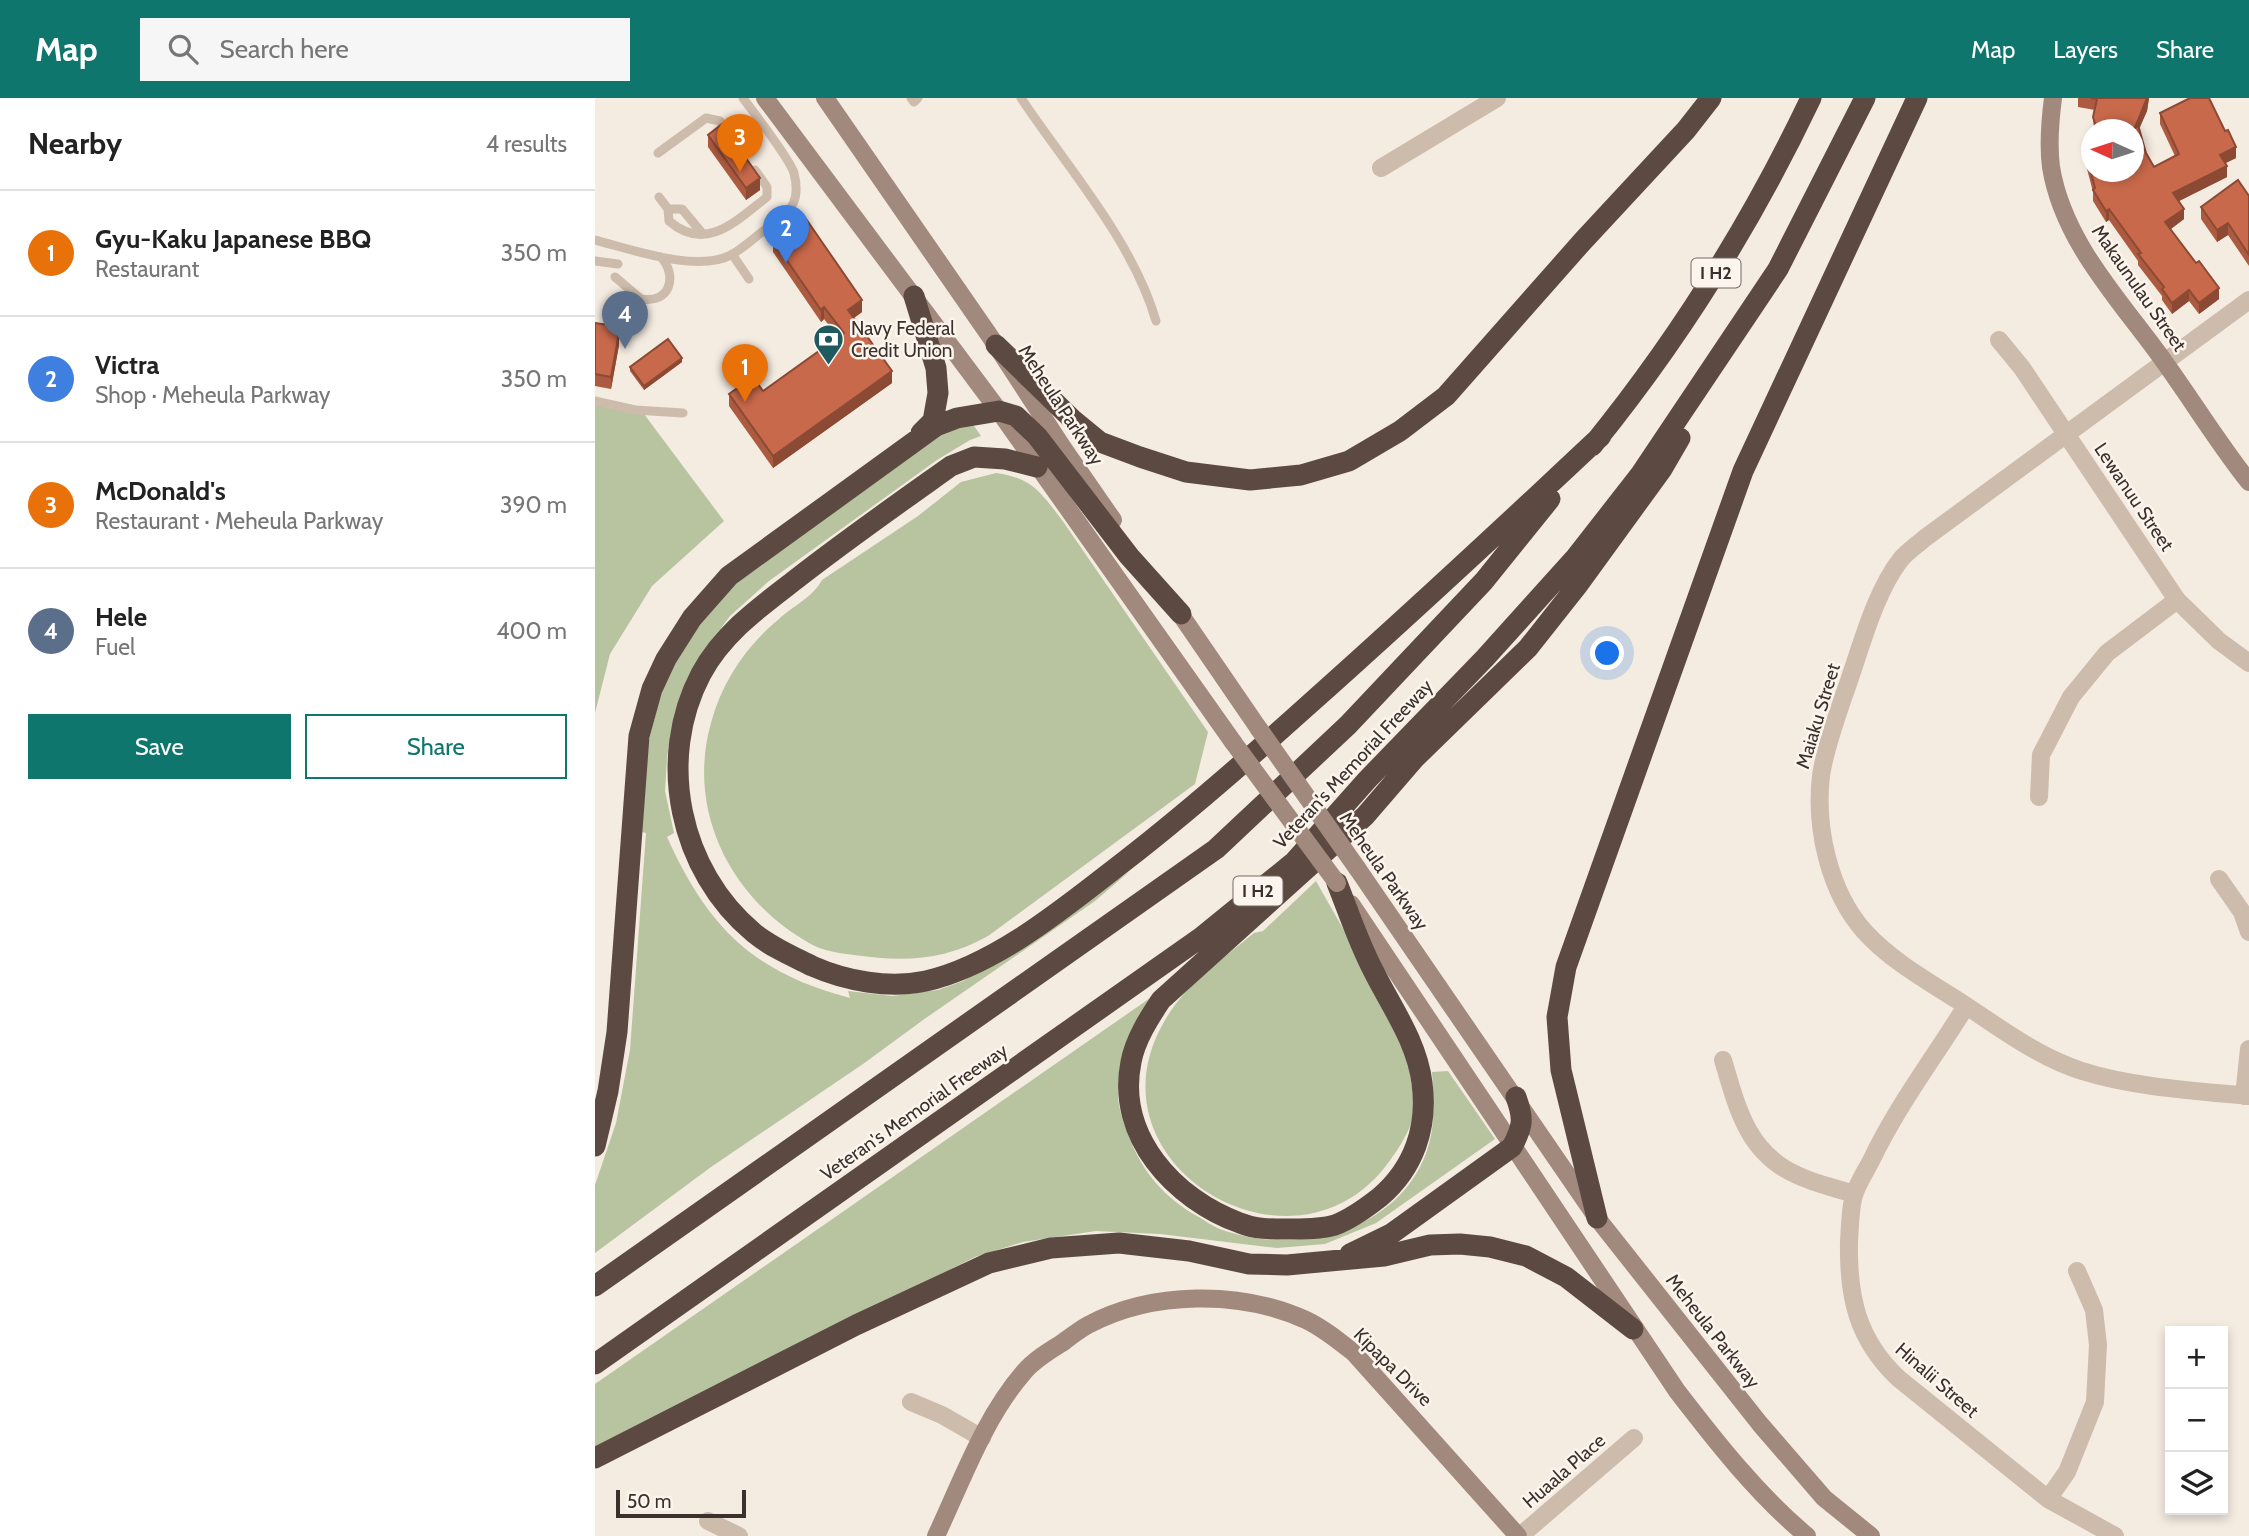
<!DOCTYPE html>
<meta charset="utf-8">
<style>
body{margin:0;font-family:Cabin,sans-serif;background:#f6f6f6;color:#222}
.controls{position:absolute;right:21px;bottom:21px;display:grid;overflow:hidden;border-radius:0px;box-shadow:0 4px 10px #0003}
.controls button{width:63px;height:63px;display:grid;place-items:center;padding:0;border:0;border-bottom:2px solid #e0e0e0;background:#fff;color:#222;font:35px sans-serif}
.compass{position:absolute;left:1486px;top:21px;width:63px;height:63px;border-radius:50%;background:#fff;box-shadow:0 4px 10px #0003;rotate:273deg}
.scale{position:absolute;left:21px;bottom:18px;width:130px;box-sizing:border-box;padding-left:7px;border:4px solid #3b302b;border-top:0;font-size:19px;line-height:24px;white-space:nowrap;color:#3b302b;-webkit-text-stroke:5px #fbf5ee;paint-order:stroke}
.you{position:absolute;left:1013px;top:556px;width:24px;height:24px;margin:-18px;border:5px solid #fff;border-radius:50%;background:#1a73e8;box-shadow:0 0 0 10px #1a73e833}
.badge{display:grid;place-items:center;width:46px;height:46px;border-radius:50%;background:#0f766e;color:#fff;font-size:23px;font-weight:700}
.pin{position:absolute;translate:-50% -58px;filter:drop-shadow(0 2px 4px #0008)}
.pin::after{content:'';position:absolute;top:37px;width:24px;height:21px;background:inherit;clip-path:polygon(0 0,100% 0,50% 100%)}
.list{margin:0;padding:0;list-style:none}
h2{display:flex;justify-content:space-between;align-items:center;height:91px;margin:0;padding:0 28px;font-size:30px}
h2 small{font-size:23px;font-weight:400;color:#767676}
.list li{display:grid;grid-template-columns:46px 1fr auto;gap:21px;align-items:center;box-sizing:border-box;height:126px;padding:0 28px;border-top:2px solid #e0e0e0}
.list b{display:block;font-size:26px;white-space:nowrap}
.list p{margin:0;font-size:23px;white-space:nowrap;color:#767676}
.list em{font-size:23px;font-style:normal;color:#767676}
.actions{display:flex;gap:14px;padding:21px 28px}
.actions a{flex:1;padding:16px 0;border:2px solid #0f766e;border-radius:0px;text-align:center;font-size:24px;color:#0f766e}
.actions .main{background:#0f766e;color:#fff}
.icon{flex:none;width:38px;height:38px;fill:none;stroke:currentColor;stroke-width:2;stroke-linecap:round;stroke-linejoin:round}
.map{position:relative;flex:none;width:1654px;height:1438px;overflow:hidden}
header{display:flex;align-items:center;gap:42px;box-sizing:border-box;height:98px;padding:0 35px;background:#0f766e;color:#fff}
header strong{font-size:33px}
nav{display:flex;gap:38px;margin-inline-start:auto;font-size:24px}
.search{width:490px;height:63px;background:#f6f6f6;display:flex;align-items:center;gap:18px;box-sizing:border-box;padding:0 24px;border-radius:0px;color:#767676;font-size:26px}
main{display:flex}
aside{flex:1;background:#fff}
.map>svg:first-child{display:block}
.green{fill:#b8c4a0}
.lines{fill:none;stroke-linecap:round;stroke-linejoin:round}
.lane{stroke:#cdbbac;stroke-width:9}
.street{stroke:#cdbbac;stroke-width:18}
.secondary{stroke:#a18a7d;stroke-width:18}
.highway{stroke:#5c4a42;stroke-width:21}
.secondary-bridge{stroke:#a18a7d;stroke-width:18}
.wall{fill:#ac5a40}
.shaded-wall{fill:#8c4a34}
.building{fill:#c8694b;stroke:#8c4a34;stroke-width:2}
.labels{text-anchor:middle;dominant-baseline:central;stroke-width:5;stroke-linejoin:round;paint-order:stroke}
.shield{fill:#fbf5ee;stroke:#756b66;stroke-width:2}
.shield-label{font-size:18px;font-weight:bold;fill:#3b302b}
.street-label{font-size:19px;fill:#3b302b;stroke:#fbf5ee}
.poi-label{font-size:19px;fill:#3b302b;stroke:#fbf5ee;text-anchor:start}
</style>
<header>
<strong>Map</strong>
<div class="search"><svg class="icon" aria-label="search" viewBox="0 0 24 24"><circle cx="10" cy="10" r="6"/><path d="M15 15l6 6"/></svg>Search here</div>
<nav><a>Map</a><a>Layers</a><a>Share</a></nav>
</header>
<main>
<aside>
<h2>Nearby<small>4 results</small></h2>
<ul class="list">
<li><span class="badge" style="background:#e8710a">1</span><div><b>Gyu-Kaku Japanese BBQ</b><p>Restaurant</p></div><em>350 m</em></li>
<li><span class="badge" style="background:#3f7fe0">2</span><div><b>Victra</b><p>Shop · Meheula Parkway</p></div><em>350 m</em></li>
<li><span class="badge" style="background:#e8710a">3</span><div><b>McDonald's</b><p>Restaurant · Meheula Parkway</p></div><em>390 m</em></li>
<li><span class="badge" style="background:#5c6f8a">4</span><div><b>Hele</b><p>Fuel</p></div><em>400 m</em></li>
</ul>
<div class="actions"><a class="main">Save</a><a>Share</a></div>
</aside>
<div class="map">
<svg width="1654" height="1438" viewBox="0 0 1654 1438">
<rect width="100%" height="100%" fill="#f4ebe1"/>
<path class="green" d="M0,300L43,308L129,423L57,488L15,556L0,615Z
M377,325L386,338L375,342L342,362L174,483L135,518L117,542L76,635L72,659L70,693L79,735L72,739C112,828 158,875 255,900L253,893L297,898L343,892L368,883L421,852L535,773L500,803L328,922L268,966L116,1069L0,1155V1087L21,1025L35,952L51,735L47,734L52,655L55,637L69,586L78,566L101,531L138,487L167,467L190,446L342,337Z
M401,375C438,380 446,395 467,422L613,634L600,686L393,838C348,863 309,864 259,857C244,855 227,853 214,845C136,801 91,713 116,625C127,584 151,548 184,521C198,508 218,499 227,482L323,418L366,384Z
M721,783C740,817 760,851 779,885C788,901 800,918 807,936C813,949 814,968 816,983C817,991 821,1001 820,1009C820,1024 805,1049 796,1061C703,1196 486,1067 569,924C590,886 626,862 659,835L668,833Z
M558,898C550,919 542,941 534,963C531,972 525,983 523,993C522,1008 529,1025 534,1039C548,1075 569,1099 602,1118C609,1122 617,1128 625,1131C698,1158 799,1136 830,1058C841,1031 839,1002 837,974L853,973L900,1041L781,1125L730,1146L682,1150L565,1136L501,1133L428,1144L380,1159L0,1351V1286Z"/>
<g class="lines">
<path class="lane" d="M316,0L319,4L323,0
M426,0C472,69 538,143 561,223
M63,55L111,20L125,23L133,35
M64,99L73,111L74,123C111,155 141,123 172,99V89L160,72
M73,111H87L107,135
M0,142C35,151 102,175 136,157C150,149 162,137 175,128C196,114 206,103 199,75C195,61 159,15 148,0
M137,156L154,181
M0,163L23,166
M20,179L46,201C75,206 83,178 66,159
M0,303L40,312L88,315"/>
<path class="street" d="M786,70L902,0
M1654,202L1330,440C1322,447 1313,453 1306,461C1278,497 1265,554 1249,597C1241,621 1229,654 1226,678C1220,730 1234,793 1269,833C1296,863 1334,884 1367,905C1405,930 1443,959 1487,973C1537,989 1601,993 1654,998
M1404,242L1427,270L1582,502L1624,543L1654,565
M1444,699L1446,657L1476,599L1512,555L1582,502
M1624,781L1647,814L1654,834
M1371,908C1339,960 1302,1008 1276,1063C1270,1074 1263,1085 1259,1097C1255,1111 1255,1129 1254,1144C1253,1199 1262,1241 1303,1280L1453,1401L1520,1438
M1128,962C1142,1009 1152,1055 1202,1077C1220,1086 1241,1090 1259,1096
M1649,998L1654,951
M316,1304L347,1317L387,1340
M1453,1401L1472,1374L1500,1304L1503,1247L1499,1212L1482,1173
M113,1423L144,1438
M925,1438L1039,1340"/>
<path class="secondary" d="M170,0L404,313L638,644
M230,0L401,247L468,350L518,422
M1458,0C1455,23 1453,46 1456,69C1468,144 1525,202 1568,262C1597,302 1623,345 1654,384
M579,507L664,631
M762,770L1002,1120L1165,1326L1229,1400L1276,1438
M756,806L1082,1293C1122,1345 1162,1396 1212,1438
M341,1438C367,1383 389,1320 429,1274C439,1262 454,1253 467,1245C475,1239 484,1232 493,1227C557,1193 645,1192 711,1222C728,1230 744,1243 759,1255L923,1438"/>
<path class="highway" d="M319,198L341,270L343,295L338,323L326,335
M401,247L477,321L505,344L545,359L591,374L655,382L706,377L754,363L805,333L851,298L987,144L1091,32L1116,0
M997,348C1084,241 1157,124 1216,0
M442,369L410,361L379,359L356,368C304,405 251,442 200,482C165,509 128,535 106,576C61,661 84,773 159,835C176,849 197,858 217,868C251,883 294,891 331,883C402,867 474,806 531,762C593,714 651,663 710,610C810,521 908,430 1006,338
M742,785C754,815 764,846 779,874C797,910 822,944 827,985C833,1029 819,1070 785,1099C771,1110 756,1121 740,1127C728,1131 710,1131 697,1131C680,1131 662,1132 645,1125C579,1101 521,1038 536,964C540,942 554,920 566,902L770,718L820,660L933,550L982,488L1067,371L1085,340
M0,1048L13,993L22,934L44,638L57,591L71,561L97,520L134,478L341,328L362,320L404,313L421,318L442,338L534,458L586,516
M1002,1120L966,972L962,919L971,869L1148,373L1322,0
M755,1156L796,1136L917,1049C928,1028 929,1021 921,999
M0,1188L621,751L753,627L889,483L955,401
M0,1266L608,838L699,764L772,682L890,560L981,459L1045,377L1183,171L1270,0
M0,1360L261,1227L394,1165L456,1150L524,1145L594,1153L654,1166L692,1167L789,1158L835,1147L865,1146L895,1149L931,1158L971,1179L1038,1231"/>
<path class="secondary-bridge" d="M664,631L762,770
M638,644L742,785"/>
</g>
<path class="wall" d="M1483,0H1554L1552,13L1544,30L1551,55L1559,69L1580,58L1565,26V15L1641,60L1630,65L1632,79L1584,103L1589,121L1576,131L1624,201L1604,216L1594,203L1577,216L1567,202V198L1543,167V163L1514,122L1511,124L1498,103V94L1490,63V52L1496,74L1538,32H1499L1498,19L1500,12L1483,9Z
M113,37L165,92L151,102L113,49Z
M1654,98V168L1633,137L1622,144L1606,121V109Z
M178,142L267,214L259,220L297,285L178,370L134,308V296L168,293L243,239L229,221L226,224L178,154Z
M0,225L24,247L16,291L0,288Z
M87,264L49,292L35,273V269Z"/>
<path class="shaded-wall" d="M1552,0H1554L1552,13L1539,43V32Z
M1641,49V60L1625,68V57Z
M1632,68V79L1578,106V95Z
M165,80V92L151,102V90Z
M1514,111V122L1511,124V113Z
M1589,111V121L1570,135V124Z
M1633,125V137L1622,144V132Z
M1624,190V201L1604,216V205Z
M1594,192V203L1577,216V205Z
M267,202V214L253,224V212Z
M229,209V221L226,224V212Z
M24,235V247L16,291V279Z
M87,260V264L49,292V288Z
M297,273V285L178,370V358Z"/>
<path class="building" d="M1496,0H1552L1539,32L1543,27L1551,55L1559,69L1584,56L1565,15L1595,0H1614L1630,33L1633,32L1641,49L1625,57L1632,68L1578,95L1589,111L1570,124L1601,165L1604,163L1624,190L1604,205L1594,192L1577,205L1567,191L1569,189L1543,156L1546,155L1514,111L1511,113L1498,92L1500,90L1490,52L1496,51V74H1538V32H1502L1498,19L1502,1Z
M127,26L165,80L151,90L113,37Z
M1643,82L1654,98V157L1633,125L1622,132L1606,109Z
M209,118L267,202L253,212L297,273L178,358L134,296L158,279L168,293L249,235L229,209L226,212L178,142Z
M0,225L20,228L24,235L16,279L0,276Z
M73,241L87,260L49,288L35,269Z"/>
<defs>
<symbol id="bank-pin" viewBox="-11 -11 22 30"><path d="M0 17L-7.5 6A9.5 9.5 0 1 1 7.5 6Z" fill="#1f5a5e" stroke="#fbf5ee"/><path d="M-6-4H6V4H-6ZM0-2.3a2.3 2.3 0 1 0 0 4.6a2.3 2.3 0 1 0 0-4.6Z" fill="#fff"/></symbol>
</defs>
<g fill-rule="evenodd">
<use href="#bank-pin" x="216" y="224" width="35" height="47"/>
</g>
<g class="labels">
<g class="shield">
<rect x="1096.5" y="160.5" width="49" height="29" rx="5"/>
<rect x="638.5" y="778.5" width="49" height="29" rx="5"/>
</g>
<g class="shield-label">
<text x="1121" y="175">I H2</text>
<text x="663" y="793">I H2</text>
</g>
<g class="street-label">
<text transform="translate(1544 190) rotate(55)">Makaunulau Street</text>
<text transform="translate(466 307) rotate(57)">Meheula Parkway</text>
<text transform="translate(1539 399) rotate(56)">Lewanuu Street</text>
<text transform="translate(1223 618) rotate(-73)">Maiaku Street</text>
<text transform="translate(758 666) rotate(-47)">Veteran's Memorial Freeway</text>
<text transform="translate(789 773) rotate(55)">Meheula Parkway</text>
<text transform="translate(319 1014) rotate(-35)">Veteran's Memorial Freeway</text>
<text transform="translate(1118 1233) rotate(52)">Meheula Parkway</text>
<text transform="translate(798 1269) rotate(45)">Kipapa Drive</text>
<text transform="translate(1342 1282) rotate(41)">Hinalii Street</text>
<text transform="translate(969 1373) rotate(-41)">Huaala Place</text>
</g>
<g class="poi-label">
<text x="256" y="230">Navy Federal<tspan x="256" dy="22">Credit Union</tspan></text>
</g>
</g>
</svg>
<div class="controls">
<button>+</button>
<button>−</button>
<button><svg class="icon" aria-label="layers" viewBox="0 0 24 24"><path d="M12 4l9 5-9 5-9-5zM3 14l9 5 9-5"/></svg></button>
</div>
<svg class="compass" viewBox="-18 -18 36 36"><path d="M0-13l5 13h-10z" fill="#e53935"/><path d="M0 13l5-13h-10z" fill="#767676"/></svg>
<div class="scale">50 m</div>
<div class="you"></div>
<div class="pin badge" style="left:150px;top:304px;background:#e8710a">1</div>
<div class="pin badge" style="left:191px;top:165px;background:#3f7fe0">2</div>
<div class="pin badge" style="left:145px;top:74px;background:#e8710a">3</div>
<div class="pin badge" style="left:30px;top:251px;background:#5c6f8a">4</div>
</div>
</main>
